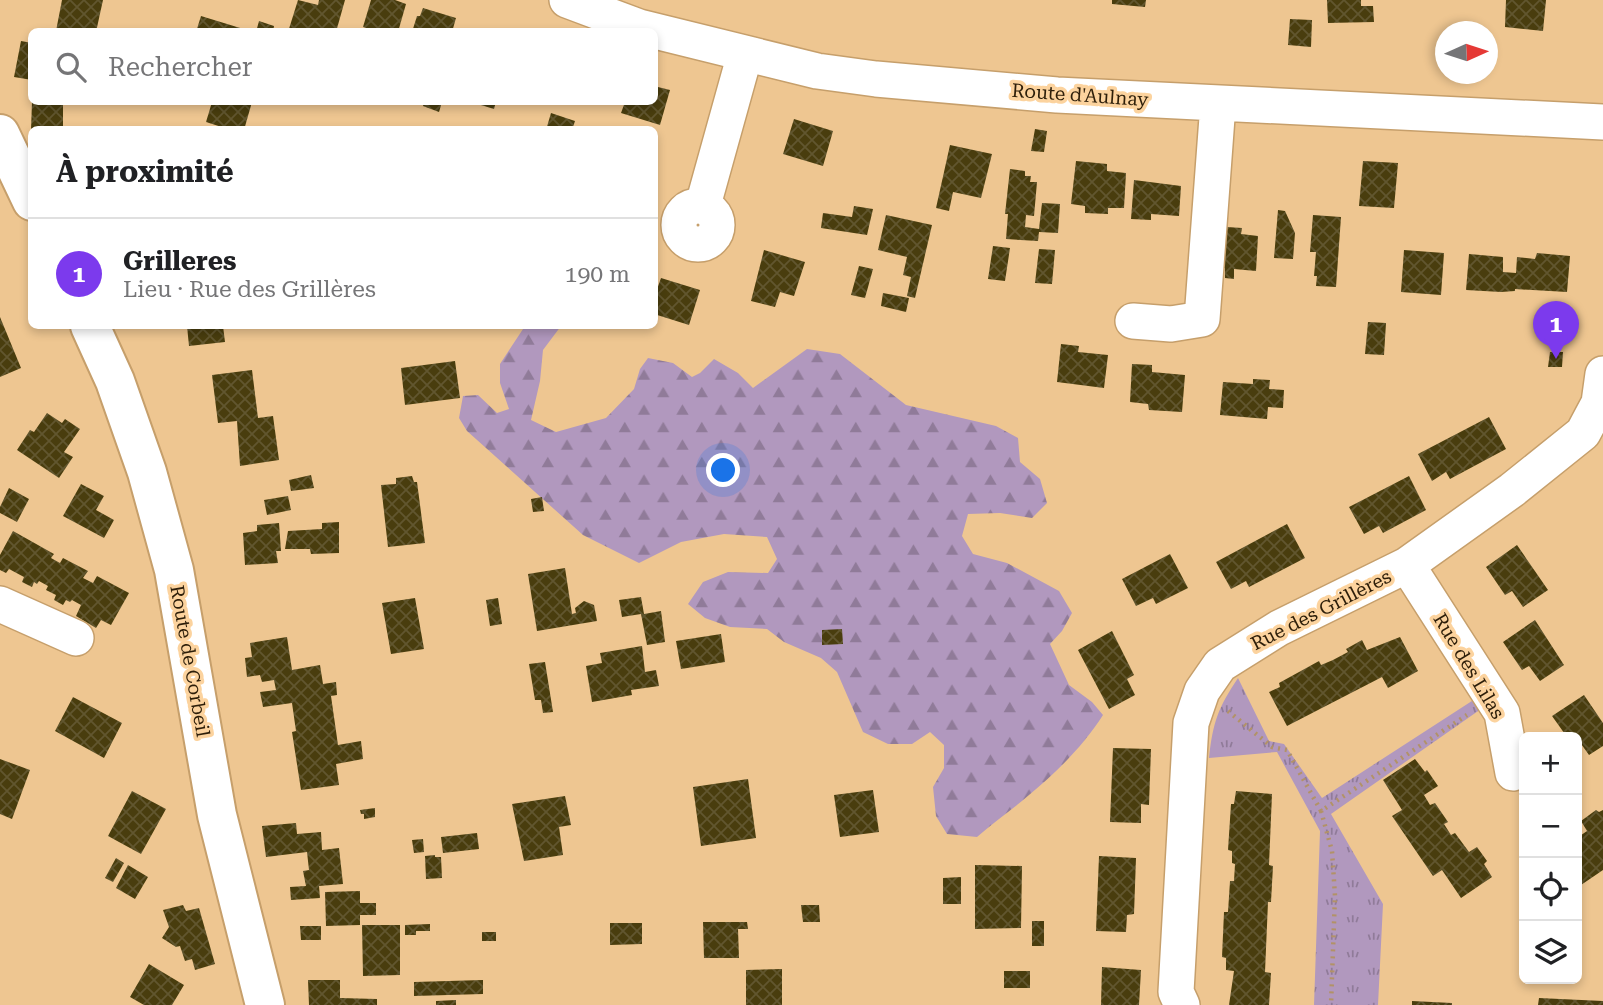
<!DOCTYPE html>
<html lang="fr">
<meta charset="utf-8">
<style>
body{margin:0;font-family:"Roboto Serif",serif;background:#f6f6f6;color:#202124}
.controls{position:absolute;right:21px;bottom:21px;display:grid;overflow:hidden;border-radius:10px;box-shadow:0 4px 10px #0003}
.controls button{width:63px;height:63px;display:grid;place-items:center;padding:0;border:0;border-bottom:2px solid #e0e0e0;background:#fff;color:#202124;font:35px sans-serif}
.compass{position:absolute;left:1435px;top:21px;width:63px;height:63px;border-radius:50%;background:#fff;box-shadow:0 4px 10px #0003;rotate:87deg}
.you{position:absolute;left:724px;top:471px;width:24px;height:24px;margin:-18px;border:5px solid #fff;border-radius:50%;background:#1a73e8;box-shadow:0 0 0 10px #1a73e833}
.badge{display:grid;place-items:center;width:46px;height:46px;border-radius:50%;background:#7c3aed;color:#fff;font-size:23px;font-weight:700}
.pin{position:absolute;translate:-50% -58px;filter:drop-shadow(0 2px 4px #0008)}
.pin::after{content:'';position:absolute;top:37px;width:24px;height:21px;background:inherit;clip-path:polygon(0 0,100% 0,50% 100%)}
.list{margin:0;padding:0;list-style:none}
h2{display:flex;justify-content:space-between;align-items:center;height:91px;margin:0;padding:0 28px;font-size:30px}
h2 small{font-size:23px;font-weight:400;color:#757577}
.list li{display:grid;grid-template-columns:46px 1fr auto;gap:21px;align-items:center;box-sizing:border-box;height:112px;padding:0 28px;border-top:2px solid #e0e0e0}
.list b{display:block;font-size:26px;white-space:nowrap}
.list p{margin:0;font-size:23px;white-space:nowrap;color:#757577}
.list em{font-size:23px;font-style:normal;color:#757577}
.icon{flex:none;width:38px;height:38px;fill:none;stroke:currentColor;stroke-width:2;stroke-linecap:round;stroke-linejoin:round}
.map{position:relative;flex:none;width:1603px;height:1005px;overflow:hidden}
.search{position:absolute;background:#fff;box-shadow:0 4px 10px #0003;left:28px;top:28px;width:630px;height:77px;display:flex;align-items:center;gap:18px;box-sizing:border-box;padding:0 24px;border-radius:10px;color:#757577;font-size:26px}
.panel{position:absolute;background:#fff;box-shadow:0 4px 10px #0003;left:28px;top:126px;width:630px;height:203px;border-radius:10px}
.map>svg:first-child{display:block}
.grass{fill:url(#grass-tufts)}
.forest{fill:url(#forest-firs)}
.building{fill:url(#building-cross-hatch)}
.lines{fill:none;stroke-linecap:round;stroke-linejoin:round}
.street-casing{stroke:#c69f6b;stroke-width:38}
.secondary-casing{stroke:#c69f6b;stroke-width:42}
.path{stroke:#b29267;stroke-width:4.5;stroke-dasharray:2 5;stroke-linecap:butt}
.street{stroke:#fff;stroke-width:35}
.secondary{stroke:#fff;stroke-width:38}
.labels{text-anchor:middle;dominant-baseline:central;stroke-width:7;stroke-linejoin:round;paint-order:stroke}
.street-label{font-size:19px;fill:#2d1e09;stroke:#fcd39e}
</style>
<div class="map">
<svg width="1603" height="1005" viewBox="0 0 1603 1005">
<defs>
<pattern id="grass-tufts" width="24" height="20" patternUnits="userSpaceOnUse" patternTransform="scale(1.75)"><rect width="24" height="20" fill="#b198be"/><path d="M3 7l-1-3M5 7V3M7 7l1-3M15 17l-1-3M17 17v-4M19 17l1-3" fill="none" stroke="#907b99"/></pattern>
<pattern id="forest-firs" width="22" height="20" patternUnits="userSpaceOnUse" patternTransform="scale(1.75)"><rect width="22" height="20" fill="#b198be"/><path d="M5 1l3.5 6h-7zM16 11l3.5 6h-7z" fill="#907b99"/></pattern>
<pattern id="building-cross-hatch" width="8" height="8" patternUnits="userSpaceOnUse" patternTransform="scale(1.75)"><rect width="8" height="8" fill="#493d0e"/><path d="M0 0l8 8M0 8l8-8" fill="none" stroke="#61562f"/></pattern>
</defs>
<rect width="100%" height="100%" fill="#eec691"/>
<path class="grass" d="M1238,678L1269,741L1284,744L1322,798L1475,699L1481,709L1331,814L1383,904L1378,1005H1314L1320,831L1277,752L1209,758C1213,722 1218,708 1238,678Z"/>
<path class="forest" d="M525,326H561L543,350L540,381L531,420L556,432L606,418L634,389L640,369L648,358L673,363L692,377L700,373L714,359L738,373L753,388L807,349L840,354L906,405L996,426L1018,438L1020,462L1040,479L1047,503L1032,518L1000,513L968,514L962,536L973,554L1007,563L1059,591L1072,613L1062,631L1050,644L1069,685L1092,702L1103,715C1084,745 1056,773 1029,795C1012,810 994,822 977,837L947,834L936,816L933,787L944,768V745L930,732L912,744H888L863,732L837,672L821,658L784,642L767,629L730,627L705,618L688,604L703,582L728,572L768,573L777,559L767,537L724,534L681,542L639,563L583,535L467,431L459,418L463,396L478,395L497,413L509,409L500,383V364Z"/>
<path class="building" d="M62,0H103L96,32L56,31Z
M298,0L318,5L319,0H345L336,32H288Z
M371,0H395L406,4L398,32H378L363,27Z
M1112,0H1146L1145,7L1112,4Z
M1327,0H1361V6H1373L1374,22L1328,23Z
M1506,0H1546L1543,31L1505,27Z
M423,8L456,18L452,32H412L417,16H420Z
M201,16L250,31V32H196Z
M1290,19L1312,20L1311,47L1288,45Z
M259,21L274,26L273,32H256Z
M21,41L32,43V80L14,77Z
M654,86L670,90L660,125L621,113L625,102H654Z
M32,102H63V130H31Z
M212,102H252L244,130H231L206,122Z
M424,102H442L439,112L423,106Z
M471,102H496L494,109Z
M551,113L575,121L572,130H546Z
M794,119L833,131L823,166L783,154Z
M1035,129L1047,131L1044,152L1031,151Z
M950,145L992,154L981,198L953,192L949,211L936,208Z
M1076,161L1107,164V171L1126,173L1124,208H1108V214L1085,213V206L1071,204Z
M1363,161L1398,163L1394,208L1359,206Z
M1010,169L1025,171V176H1031L1030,182H1037L1034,216L1026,215L1025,227L1039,229L1042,203L1060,204L1058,233L1039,232L1038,241L1006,239L1008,214H1005Z
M1134,180L1181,186L1179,216L1151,214V220L1131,219Z
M854,206L873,209L867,235L821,228L823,213L852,217Z
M1278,210L1285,211L1295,233L1293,259L1274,258Z
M886,215L932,225L915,298L907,296L911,277L903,275L907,257L878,250Z
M1313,215L1341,217L1336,287L1316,286L1317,276H1314L1316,252H1310Z
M1227,227L1242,228L1241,234L1258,236L1256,271L1234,269V279L1225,278V268H1214L1216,233L1227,234Z
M993,246L1010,248L1005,281L988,279Z
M1039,249L1055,250L1052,284L1035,283Z
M764,250L805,262L794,296L780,292L775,307L751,301Z
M1404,250L1444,253L1441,295L1401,292Z
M1537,253L1570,256L1567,292L1515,289V291L1501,292L1466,290L1469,254L1503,257V272L1516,273L1517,257L1535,259Z
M859,266L873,269L865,298L851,295Z
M661,278L700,290L689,325L654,314V298Z
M883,293L909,298L906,312L881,306Z
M0,317L21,368L0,377Z
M1368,322L1386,323L1384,355L1365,354Z
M187,326H223L225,342L189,346Z
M1061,344L1079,346L1078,352L1108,355L1104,388L1057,382Z
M1550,352H1563L1562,367H1548Z
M455,361L460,398L405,405L401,368Z
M1132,364L1152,365V372L1185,375L1182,412L1149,410L1148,404L1130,402Z
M252,370L258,418L273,416L279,460L240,466L237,421L218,423L212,375Z
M1253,379L1270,380L1269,389L1284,390L1283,408L1268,407L1267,419L1220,415L1223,382L1253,384Z
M47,413L62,423L65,419L80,429L64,452L73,457L59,478L17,450L30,430L34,432Z
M1489,417L1506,449L1450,479L1446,472L1432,481L1418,454Z
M311,475L314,488L291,491L289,480Z
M412,476L414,482H417L425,543L388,547L381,485L396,484V478Z
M1409,476L1426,510L1383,533L1379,526L1364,534L1349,507Z
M81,484L104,496L96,510L114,520L104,538L63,516Z
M9,488L29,499L17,522L0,513V507Z
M288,496L291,510L267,515L264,500Z
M542,497L544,511L533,512L531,499Z
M339,522V553L311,554L310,549H285L288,531L322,529V523Z
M279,523L281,551H276L278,563L245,565L243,533L257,531V525Z
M1287,524L1305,558L1249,587L1246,581L1231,589L1216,562Z
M13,531L54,554L51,558L60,563L63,558L88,571L83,578L93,583L97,576L129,593L111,625L101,620L96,628L76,616L81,605L72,600L70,602L66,600L63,605L54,600L56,595L46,590L48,586L39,581L37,584L34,582L32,587L22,582L24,577L9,569L6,573L0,570V555Z
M1517,545L1548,590L1523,607L1512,591L1505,595L1486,567Z
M1170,554L1188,588L1156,604L1153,598L1136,606L1122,579Z
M565,568L572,614L576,613L575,608L584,601L594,605L597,621L537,631L528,574Z
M641,597L644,614L661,611L665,642L647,645L641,614L622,617L619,600Z
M415,598L424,649L391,654L382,603Z
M498,598L502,624L490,626L486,600Z
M1535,620L1564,665L1540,681L1529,666L1522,670L1503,642Z
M842,629L843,644L822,645V630Z
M1112,631L1134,675L1127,679L1135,695L1109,709L1078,650Z
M721,634L725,662L681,669L676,641Z
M287,637L292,670L320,665L323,684L336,682L337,695L331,696L338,745L361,741L363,759L336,764L339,785L301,790L292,732L296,731L292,703L263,707L260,692L276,690L274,680L262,682L260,675L247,677L245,658L252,657L250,643Z
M1400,637L1418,671L1388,688L1382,677L1287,726L1269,692L1280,687L1279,683L1319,661L1321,665L1333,660L1348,652L1346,649L1362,640L1367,650Z
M642,646L645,672L656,670L659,686L631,690L632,695L592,702L586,666L602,663L600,653Z
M545,662L553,712L543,713L541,700H535L529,664Z
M1584,695L1603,723V746L1589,755L1579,741L1577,742V737H1567L1552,716Z
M73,697L122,723L104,758L55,731Z
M1113,748L1151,749L1149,805L1141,804V823L1110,822Z
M0,759L30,770L12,819L0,814Z
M1415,759L1425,772L1427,770L1438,786L1424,795L1430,805L1435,803L1448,822L1444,824L1451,835L1455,833L1469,852L1477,847L1487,861L1484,864L1492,877L1461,898L1442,870L1433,876L1392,816L1402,810L1383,780Z
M748,779L756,838L701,846L693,787Z
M873,790L879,832L840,837L834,795Z
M132,791L166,809L141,854L108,836Z
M1236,791L1272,794L1269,865L1273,866L1271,902H1268L1265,972L1271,973L1269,1005H1229L1234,971L1226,970V958L1222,957L1224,912H1228L1230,881H1234L1235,864L1232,863V851L1228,850L1231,804H1234Z
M565,796L571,825L559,827L563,855L524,861L512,804Z
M375,808V817L364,819V814H361L360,810Z
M1596,810L1599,812L1603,810V870L1581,885L1577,878V838L1587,831L1581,821Z
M296,823L297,834L321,832L322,850L339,848L343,884L319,886L320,898L291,900L290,887L306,886L303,871L309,870L307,852L266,857L262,826Z
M477,833L479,849L443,853L441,837Z
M423,839L424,852L414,853L412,840Z
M435,855V857H441L442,878L426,879L425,856Z
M1099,856L1136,858L1134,914L1127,915L1126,932L1096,931Z
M116,858L124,863L113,882L105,878Z
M128,865L148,877L135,899L116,888Z
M975,865L1022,866L1021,928L975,929Z
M961,877V904H943V878Z
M360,891V903H376V915H360V925L326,926L325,892Z
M183,905L186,911L199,908L215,964L195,970L192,959L185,961L180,946L176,947L162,938L169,927L163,910Z
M801,905H819L820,922H803Z
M1032,921H1044V946H1032Z
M703,922H747L748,929H738L739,958H704Z
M610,923H642V944L610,945Z
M430,924V931H416V935H405V925Z
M362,925H400V975L363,976Z
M300,926H321V940H301Z
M482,932H496V941H482Z
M149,964L184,985L172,1005H144L130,997Z
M1102,967L1141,970L1139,1005H1101Z
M782,969V1005H746V970Z
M1004,971H1030V988H1004Z
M308,980H340V998L377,999V1005H309Z
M483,980V994L414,996V982Z
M1539,998L1603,1001V1005H1538Z
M456,1000V1005H436V1001Z
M1412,1001L1452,1003V1005H1412Z"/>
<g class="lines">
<defs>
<path id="street" d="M567,0L639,27L817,71L876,79L1057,95L1603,122
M703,205L745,54
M679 225a19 19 0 1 1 38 0a19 19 0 1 1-38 0Z
M1133,321L1171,324L1202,319L1218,104
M1407,565L1502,713L1513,773
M0,604L76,638
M1182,1005L1176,992L1191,723L1202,691L1220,665L1279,628L1407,565L1512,490L1583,433L1599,403L1603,374"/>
<path id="secondary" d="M0,134L32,201
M90,326L115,381L147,472L174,570L217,815L265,1005"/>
</defs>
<use href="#street" class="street-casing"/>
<use href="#secondary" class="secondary-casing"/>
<path class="path" d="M1228,711L1272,747L1287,750L1321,811L1467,715
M1321,811L1332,851L1335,896L1331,1005"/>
<use href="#street" class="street"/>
<use href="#secondary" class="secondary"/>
</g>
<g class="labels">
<g class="street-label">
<text transform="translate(1080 95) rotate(4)">Route d'Aulnay</text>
<text transform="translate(1321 610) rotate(-27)">Rue des Grillères</text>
<text transform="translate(190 661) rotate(80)">Route de Corbeil</text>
<text transform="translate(1469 666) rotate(59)">Rue des Lilas</text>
</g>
</g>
</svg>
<div class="controls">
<button>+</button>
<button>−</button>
<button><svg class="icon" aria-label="locate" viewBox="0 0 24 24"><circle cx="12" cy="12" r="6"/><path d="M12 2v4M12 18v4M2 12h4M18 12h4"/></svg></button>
<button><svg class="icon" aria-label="layers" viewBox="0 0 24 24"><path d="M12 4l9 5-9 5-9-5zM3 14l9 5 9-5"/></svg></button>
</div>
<svg class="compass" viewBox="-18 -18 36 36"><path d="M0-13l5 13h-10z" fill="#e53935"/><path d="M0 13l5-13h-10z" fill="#757577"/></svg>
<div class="you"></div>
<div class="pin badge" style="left:1556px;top:359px">1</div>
<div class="search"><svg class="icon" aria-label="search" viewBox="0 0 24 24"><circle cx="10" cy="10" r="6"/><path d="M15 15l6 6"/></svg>Rechercher</div>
<section class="panel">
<h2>À proximité<small></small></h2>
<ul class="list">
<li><span class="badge">1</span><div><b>Grilleres</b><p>Lieu · Rue des Grillères</p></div><em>190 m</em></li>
</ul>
</section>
</div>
